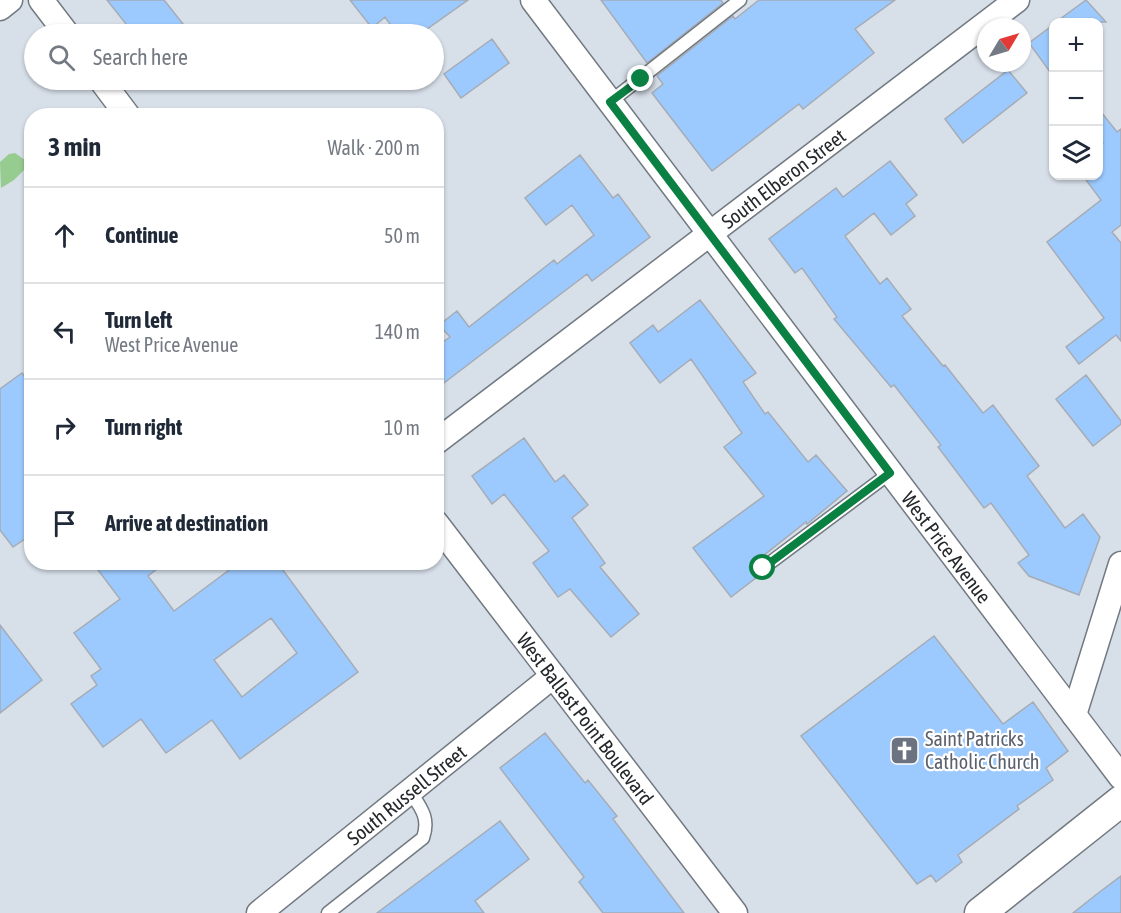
<!DOCTYPE html>
<meta charset="utf-8">
<style>
body{margin:0;font-family:"Asap Condensed",sans-serif;background:#f6f6f7;color:#1f2937}
.controls{position:absolute;right:18px;top:18px;display:grid;overflow:hidden;border-radius:12px;box-shadow:0 2px 4px #0004}
.controls button{width:54px;height:54px;display:grid;place-items:center;padding:0;border:0;border-bottom:2px solid #e0e1e3;background:#fff;color:#1f2937;font:30px sans-serif}
.compass{position:absolute;left:977px;top:18px;width:54px;height:54px;border-radius:50%;background:#fff;box-shadow:0 2px 4px #0004;rotate:52deg}
.stop{position:absolute;width:18px;height:18px;margin:-14px;border:4px solid #0b8043;border-radius:50%;background:#fff}
.stop.end{background:#0b8043;border-color:#fff;box-shadow:0 2px 6px #0008}
.list{margin:0;padding:0;list-style:none}
h2{display:flex;justify-content:space-between;align-items:center;height:78px;margin:0;padding:0 24px;font-size:26px}
h2 small{font-size:20px;font-weight:400;color:#747a83}
.list li{display:grid;grid-template-columns:39px 1fr auto;gap:18px;align-items:center;box-sizing:border-box;height:96px;padding:0 24px;border-top:2px solid #e0e1e3}
.list b{display:block;font-size:22px;white-space:nowrap}
.list p{margin:0;font-size:20px;white-space:nowrap;color:#747a83}
.list em{font-size:20px;font-style:normal;color:#747a83}
.icon{flex:none;width:33px;height:33px;fill:none;stroke:currentColor;stroke-width:2;stroke-linecap:round;stroke-linejoin:round}
.map{position:relative;flex:none;width:1121px;height:913px;overflow:hidden}
.search{position:absolute;background:#fff;box-shadow:0 2px 4px #0004;left:24px;top:24px;width:420px;height:66px;display:flex;align-items:center;gap:15px;box-sizing:border-box;padding:0 21px;border-radius:33px;color:#747a83;font-size:22px}
.panel{position:absolute;background:#fff;box-shadow:0 2px 4px #0004;left:24px;top:108px;width:420px;height:462px;border-radius:24px}
.map>svg:first-child{display:block}
.green{fill:#96cc90}
.building{fill:#9dcafe;stroke:#a5acb5;stroke-width:1.5;fill-rule:evenodd}
.lines{fill:none;stroke-linecap:round;stroke-linejoin:round}
.service-casing{stroke:#727981;stroke-width:15}
.minor-casing{stroke:#727981;stroke-width:27}
.tertiary-casing{stroke:#727981;stroke-width:33}
.service{stroke:#fff;stroke-width:12}
.minor{stroke:#fff;stroke-width:24}
.tertiary{stroke:#fff;stroke-width:30}
.route{stroke:#0b8043;stroke-width:8}
.labels{text-anchor:middle;dominant-baseline:central;stroke-width:4.5;stroke-linejoin:round;paint-order:stroke}
.street-label{font-size:20px;fill:#25282b;stroke:#fff}
.worship-label{font-size:20px;fill:#5b616d;stroke:#fff;text-anchor:start}
</style>
<div class="map">
<svg width="1121" height="913" viewBox="0 0 1121 913">
<rect width="100%" height="100%" fill="#d7dfe9"/>
<path class="green" d="M15,153L25,160L28,166L14,180L1,188L0,162L9,154Z"/>
<path class="building" d="M107,0H164L191,34H134Z
M350,0H468L420,34H397L385,17L372,28Z
M601,0H721L723,3L647,63Z
M759,0H895L855,29L874,53L803,109L799,104L712,171L652,93L663,84L657,76L733,16L735,19Z
M1086,0L1106,22H1056Z
M1053,25V76L1029,43Z
M492,39L509,63L461,98L444,74Z
M1008,70L1027,93L963,143L945,119Z
M1098,108L1117,132L1121,129V225L1112,232L1121,243V341L1116,335L1079,364L1066,347L1104,318L1047,242L1101,200L1086,180L1091,176H1098V146L1103,143L1098,137Z
M580,155L613,198L618,194L650,237L592,281L587,274L436,389V347L450,337L439,325L457,311L469,327L554,260L557,264L594,235L572,205L546,225L525,198Z
M890,161L917,195L906,204L915,216L891,235L874,213L845,236L880,284L887,278L911,309L902,316L943,366L945,365L983,413L993,405L1039,466L1027,476L1065,528L1083,514L1100,537L1079,595L1029,576L1018,563L1029,555L991,503L984,508L938,447L941,445L894,385L891,387L834,319L837,317L802,268L795,273L769,239L836,188L843,197Z
M700,300L756,373L743,382L765,414L768,412L808,462L816,455L847,491L807,524L806,522L749,567L757,577L731,597L693,548L764,496L724,447L742,433L691,359L660,383L630,343L653,325L658,332Z
M22,373L32,386V534L13,547L0,530V389Z
M1086,375L1121,421V424L1093,446L1056,399Z
M524,438L555,482L564,475L588,505L572,518L605,563L600,567L639,614L611,637L570,589L558,597L533,563L549,551L504,494L492,504L472,476Z
M92,562H166L148,576L174,611L240,562H277L358,672L240,759L212,720L166,753L141,719L103,747L71,704L97,685L91,676L101,669L74,633L120,599ZM271,618L297,653L242,697L214,660Z
M0,625L42,680L0,713Z
M934,636L1003,724L1033,702L1068,751L1046,768L1053,780L1017,806L1019,809L958,855L962,862L936,882L931,875L917,884L801,736Z
M545,733L585,783L588,780L617,816L613,819L684,913H603L579,882L584,877L500,768Z
M500,821L529,859L475,901L484,913H377Z
M1121,876V913H1073L1097,894Z"/>
<g class="lines">
<defs>
<path id="service" d="M610,102L740,0
M763,568L890,473
M328,913L423,838C430,818 421,808 410,791"/>
<g id="minor">
<path d="M41,0L67,34"/>
<path id="s1" d="M533,0L1121,777"/>
<path d="M0,8L10,0"/>
<path d="M101,80L128,116"/>
<path id="s2" d="M436,442L1017,0"/>
<path id="s3" d="M436,523L735,913"/>
<path d="M1074,715L1121,564"/>
<path id="s4" d="M259,913L553,676"/>
</g>
<path id="tertiary" d="M980,913L1121,801"/>
</defs>
<use href="#service" class="service-casing"/>
<use href="#minor" class="minor-casing"/>
<use href="#tertiary" class="tertiary-casing"/>
<use href="#service" class="service"/>
<use href="#minor" class="minor"/>
<use href="#tertiary" class="tertiary"/>
</g>
<g class="lines">
<path class="route" d="M641,79L610,102L890,473L763,568"/>
</g>
<defs>
<symbol id="church-square" viewBox="-11 -11 22 22"><rect x="-9" y="-9" width="18" height="18" rx="4" fill="#6b7280" stroke="#fff"/><path d="M-1.2-6h2.4v3.5h3.3v2.4h-3.3V6h-2.4V-.1h-3.3v-2.4h3.3Z" fill="#fff"/></symbol>
</defs>
<g fill-rule="evenodd">
<use href="#church-square" x="888" y="734" width="33" height="33"/>
</g>
<g class="labels">
<g class="street-label">
<text stroke="none"><textPath href="#s2" startOffset="436">South Elberon Street</textPath></text>
<text stroke="none"><textPath href="#s1" startOffset="686">West Price Avenue</textPath></text>
<text stroke="none"><textPath href="#s3" startOffset="246">West Ballast Point Boulevard</textPath></text>
<text stroke="none"><textPath href="#s4" startOffset="189">South Russell Street</textPath></text>
</g>
<g class="worship-label">
<text x="925" y="738">Saint Patricks<tspan x="925" dy="23">Catholic Church</tspan></text>
</g>
</g>
</svg>
<div class="controls">
<button>+</button>
<button>−</button>
<button><svg class="icon" aria-label="layers" viewBox="0 0 24 24"><path d="M12 4l9 5-9 5-9-5zM3 14l9 5 9-5"/></svg></button>
</div>
<svg class="compass" viewBox="-18 -18 36 36"><path d="M0-13l5 13h-10z" fill="#e53935"/><path d="M0 13l5-13h-10z" fill="#747a83"/></svg>
<div class="stop" style="left:763px;top:568px"></div>
<div class="stop end" style="left:641px;top:79px"></div>
<div class="search"><svg class="icon" aria-label="search" viewBox="0 0 24 24"><circle cx="10" cy="10" r="6"/><path d="M15 15l6 6"/></svg>Search here</div>
<section class="panel">
<h2>3 min<small>Walk · 200 m</small></h2>
<ul class="list">
<li><svg class="icon" aria-label="ahead" viewBox="0 0 24 24"><path d="M12 20V5M6 11l6-6 6 6"/></svg><div><b>Continue</b></div><em>50 m</em></li>
<li><svg class="icon" aria-label="left" viewBox="0 0 24 24"><path d="M17 20v-9H6M10 6l-5 5 5 5"/></svg><div><b>Turn left</b><p>West Price Avenue</p></div><em>140 m</em></li>
<li><svg class="icon" aria-label="right" viewBox="0 0 24 24"><path d="M7 20v-9h11M14 6l5 5-5 5"/></svg><div><b>Turn right</b></div><em>10 m</em></li>
<li><svg class="icon" aria-label="arrive" viewBox="0 0 24 24"><path d="M6 21V4h12l-3 4 3 4H6"/></svg><div><b>Arrive at destination</b></div></li>
</ul>
</section>
</div>
